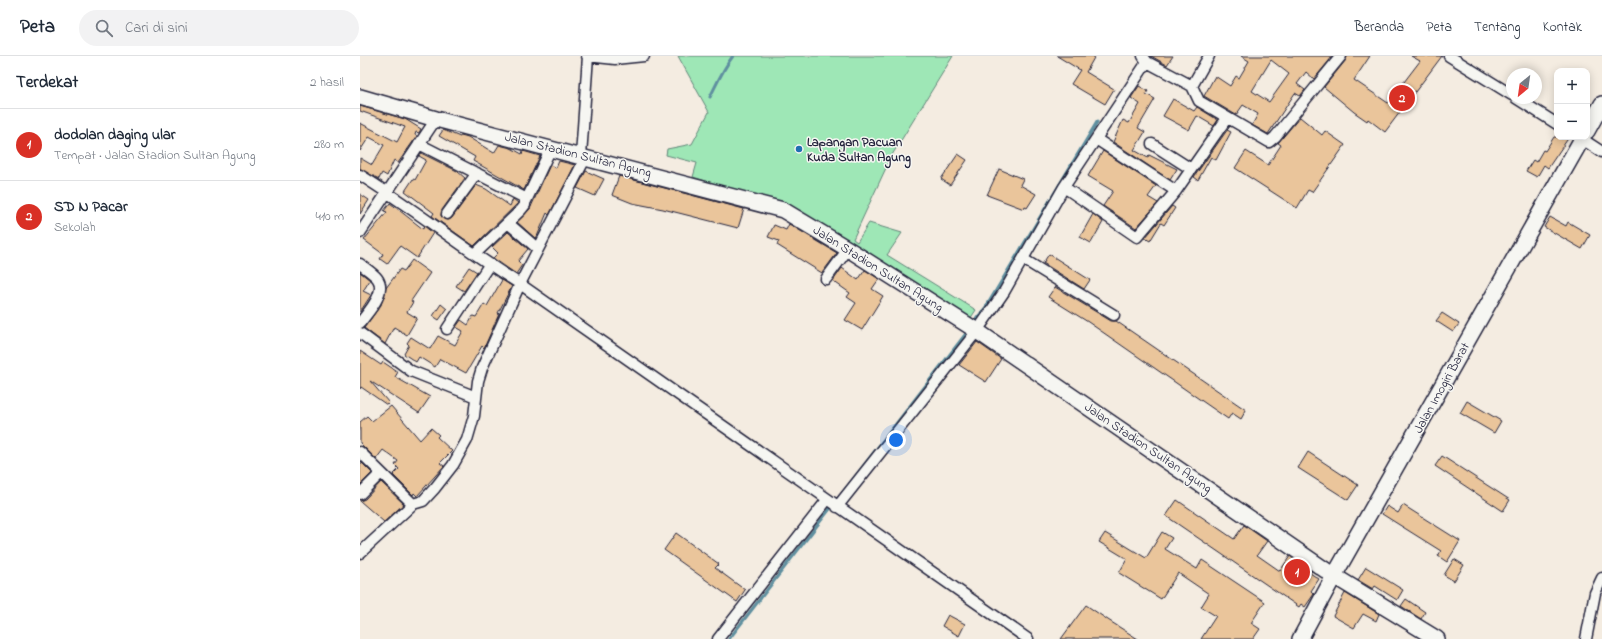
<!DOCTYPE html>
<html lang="id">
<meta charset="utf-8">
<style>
body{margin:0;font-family:"Indie Flower",sans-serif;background:#f2f2f3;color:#1f2937}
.controls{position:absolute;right:12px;top:12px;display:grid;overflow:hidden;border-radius:8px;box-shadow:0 2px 10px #0003}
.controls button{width:36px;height:36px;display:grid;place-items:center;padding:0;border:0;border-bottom:1px solid #e0e1e3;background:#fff;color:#1f2937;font:20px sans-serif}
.compass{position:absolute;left:1146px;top:12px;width:36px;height:36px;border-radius:50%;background:#fff;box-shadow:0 2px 10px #0003;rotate:209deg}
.you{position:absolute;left:536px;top:384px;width:14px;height:14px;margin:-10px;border:3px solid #fff;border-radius:50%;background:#1a73e8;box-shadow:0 0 0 6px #1a73e833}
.badge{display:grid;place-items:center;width:26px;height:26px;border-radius:50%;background:#d93025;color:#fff;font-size:13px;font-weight:700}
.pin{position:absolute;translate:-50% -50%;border:2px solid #fff;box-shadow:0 1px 4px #0006}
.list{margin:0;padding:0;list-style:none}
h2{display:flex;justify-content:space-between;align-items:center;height:52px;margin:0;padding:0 16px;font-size:17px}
h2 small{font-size:13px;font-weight:400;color:#747a83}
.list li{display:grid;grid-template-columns:26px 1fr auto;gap:12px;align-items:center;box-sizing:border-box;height:72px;padding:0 16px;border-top:1px solid #e0e1e3}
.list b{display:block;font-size:15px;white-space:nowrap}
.list p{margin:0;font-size:13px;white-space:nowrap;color:#747a83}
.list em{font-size:13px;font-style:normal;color:#747a83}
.icon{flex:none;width:22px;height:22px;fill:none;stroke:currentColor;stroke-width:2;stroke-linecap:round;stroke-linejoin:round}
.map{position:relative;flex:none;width:1242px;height:583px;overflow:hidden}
header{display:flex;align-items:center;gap:24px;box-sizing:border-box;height:56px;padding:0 20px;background:#fff;border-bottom:1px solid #e0e1e3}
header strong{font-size:19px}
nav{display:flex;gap:22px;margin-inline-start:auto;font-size:14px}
.search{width:280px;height:36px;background:#f2f2f3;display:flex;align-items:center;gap:10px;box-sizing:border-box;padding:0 14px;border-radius:22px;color:#747a83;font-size:15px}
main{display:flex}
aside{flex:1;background:#fff}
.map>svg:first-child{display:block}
.green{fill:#9ee7b6;stroke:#608478}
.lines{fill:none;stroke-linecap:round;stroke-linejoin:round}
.stream{stroke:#5f8f9f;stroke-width:3}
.building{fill:#eac59b;stroke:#22223b;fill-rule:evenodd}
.street-casing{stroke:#22223b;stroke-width:13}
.secondary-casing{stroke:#22223b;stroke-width:18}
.street{stroke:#f6f6f2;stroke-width:10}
.secondary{stroke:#f6f6f2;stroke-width:15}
.poi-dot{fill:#1f6fb2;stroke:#f6f6f2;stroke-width:1.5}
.labels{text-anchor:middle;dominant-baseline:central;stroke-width:3;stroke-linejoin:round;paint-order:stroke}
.poi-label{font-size:13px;font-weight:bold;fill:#22223b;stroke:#f6f6f2;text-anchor:start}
.street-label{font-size:13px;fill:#22223b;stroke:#f6f6f2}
</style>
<header>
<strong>Peta</strong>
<div class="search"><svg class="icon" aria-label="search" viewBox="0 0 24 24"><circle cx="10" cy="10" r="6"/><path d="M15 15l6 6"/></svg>Cari di sini</div>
<nav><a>Beranda</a><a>Peta</a><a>Tentang</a><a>Kontak</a></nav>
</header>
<main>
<aside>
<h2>Terdekat<small>2 hasil</small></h2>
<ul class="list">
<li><span class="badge">1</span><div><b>dodolan daging ular</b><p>Tempat · Jalan Stadion Sultan Agung</p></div><em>280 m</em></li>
<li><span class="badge">2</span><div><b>SD N Pacar</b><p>Sekolah</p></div><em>410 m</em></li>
</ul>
</aside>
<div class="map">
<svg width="1242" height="583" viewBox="0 0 1242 583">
<rect width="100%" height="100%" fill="#f4ece1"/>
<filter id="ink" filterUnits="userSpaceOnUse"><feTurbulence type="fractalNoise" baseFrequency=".025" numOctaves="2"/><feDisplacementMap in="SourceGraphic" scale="8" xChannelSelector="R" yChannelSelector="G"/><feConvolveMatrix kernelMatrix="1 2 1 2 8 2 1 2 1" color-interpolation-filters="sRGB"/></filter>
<g filter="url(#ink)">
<path class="green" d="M318,0H593L532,99L493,183L497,186L509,167L542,177L527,199L616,254L610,263L427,150L333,121L337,107L306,99L307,93L332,88L349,56Z"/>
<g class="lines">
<path class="stream" d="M350,41C357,27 363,13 373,0
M613,267L626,251L737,66
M369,583L608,275"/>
</g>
<path class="building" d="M697,0H735L726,16L754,33L745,48L711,28L720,14Z
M791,0H813L807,9Z
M881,0H973L954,23L946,16L937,28L945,34L940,40L935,37L908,78L892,69L898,58L883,49L876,59L844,40L855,20L870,30L876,20L879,22L889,5ZM911,4L929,18L909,46L892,35Z
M987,0H1010L994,24L1028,47L1060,5L1051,0H1082L1025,76L1008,63L1007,65L994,56L964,31L986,4Z
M779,30L788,35L786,38L795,43L778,72L785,76L774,94L788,102L789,99L817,113L810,124L753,86L763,64L769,67L780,48L771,42Z
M813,43L834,55L837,51L858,64L854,70L837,60L829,74L803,60Z
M0,50L45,63L61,73L59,77L56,76L55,79L57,80L38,107L34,104L27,120L22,117L19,123L0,113V102L12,109L24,89L9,81L0,95V67L37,86L45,71L0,55Z
M940,61L962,79L965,75L985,89L952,136L948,134L937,152L875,112L886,95L908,109L921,89L918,87Z
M870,70L867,74L871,76L856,104L851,101L838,124L834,121Z
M83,74L100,81L101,79L108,81L134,97L139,89L151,92L162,98L163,95L180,100L164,134L113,105L115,101L79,80Z
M1194,81H1209L1188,112L1184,109L1177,121L1166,115L1173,104L1176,106L1183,94L1185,95Z
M743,95L796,130L788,141L798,147L776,172L743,150L753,135L728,120Z
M61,97L97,115L105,122L82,154L81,160L84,163L89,164L92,162L116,129L126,133L150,150L153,143L158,147L114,190L72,160L74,157L45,135L53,123L55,124L66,104L59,100Z
M598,98L607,104L590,129L581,123Z
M199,105L215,109L189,159L187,157L176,183L157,166L170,153L190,109L196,112Z
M639,113L663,123L660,129L676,138L667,152L665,151L664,153L627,139Z
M226,115L244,123L235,140L217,132Z
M259,120L384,153L378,172L303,153L272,147L252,139Z
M0,138L9,144L0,158Z
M30,147L63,173L64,170L73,177L57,202L40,190L27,208L20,203L23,198L4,184L27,156L24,155Z
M812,150L815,152L804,169L801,167L790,185L785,182Z
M733,158L743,166L731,187L720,181Z
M1190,161L1206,170L1208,166L1230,179L1222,193L1184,171Z
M429,168L477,197L462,217L417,189L419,185L408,181L414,169L426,174Z
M148,176L168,193L158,205L162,209L156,218L133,202L138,197L132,191Z
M689,198L730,224L724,233L683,207Z
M52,204L70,217L51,245L53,246L47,256L57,262L47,279L34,271L25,288L4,272L21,249L26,232L40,213L44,215Z
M109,211L117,216L104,235L96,230Z
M482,212L498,224L505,214L519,223L512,233L523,240L502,274L485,264L496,247L487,241L490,237L473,225Z
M0,216L10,224L3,235L11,239L0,256Z
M142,224L152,230L138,257L139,258L124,292L122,290L106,317L80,303L75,311L59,301L56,306L44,298L49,289L47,287L51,281L70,293L78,280L95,289L103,275L96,271L101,264L108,269L113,260L116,261L124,248L127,250Z
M695,231L751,265H756L886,354L881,363L872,357L868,363L728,266L688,241Z
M81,248L87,253L79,264L73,260Z
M1082,257L1099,268L1093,276L1076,265Z
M617,286L641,303L626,326L599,309Z
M0,295L21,309L23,306L38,316L35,321L70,341L59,357L10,325L29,347L27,349L1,331L0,333Z
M1107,345L1141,365L1134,377L1100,357Z
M31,350L60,384L71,372L79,379L77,381L92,395L80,407L84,410L57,440L54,437L53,439L33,419L39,413L35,409L38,405L23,394L16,403L0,387V366L7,360L12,365Z
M948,396L998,429L988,444L938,412Z
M1082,400L1150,444L1143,455L1075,410Z
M2,407L12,417L0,429V410Z
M21,426L44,448L24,466L0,445L5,443Z
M817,444L874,483L884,469L907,485L897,499L920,515L930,500L951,515L950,517L959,523L951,535L954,538L945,551L941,548L939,551L806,460Z
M1043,449L1100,485L1087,506L1078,500L1081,495L1022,458L1027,450L1038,457Z
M802,476L812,482L805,493L837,513L842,504L905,546L891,567L900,573L893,583H841L856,560L841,551L849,538L818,517L801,543L759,517L767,503L739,486L745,477L786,502Z
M316,477L359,508L355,512L385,534L377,546L304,494Z
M1094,503L1104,509L1094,525L1084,519Z
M1006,511L1043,534L1037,544L1015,530L1013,533L998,524Z
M985,537L1019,558L1016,565L1003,558L994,572L973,560Z
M1046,543L1065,556L1061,563L1041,550Z
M726,549L748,564L778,583H701Z
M588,559L605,568L599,580L582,570Z"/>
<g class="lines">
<defs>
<path id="street" d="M227,0L255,3L284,0
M1089,0L1152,39
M787,6L832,30L839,45L909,86L915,81L981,0
M832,30L849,0
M1156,42L1197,68
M1219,81L1242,96
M736,83L816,135
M59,88L165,142V149L161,154L115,198
M792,88L831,113
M221,100L228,0
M0,119C55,153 105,194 160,228L668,583
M704,131L777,181L816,135L867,62
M166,145L191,92
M87,158L117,117
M148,167L178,193
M0,177L76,63
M663,203L754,259
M0,208C5,212 13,217 17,222C28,236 7,257 0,267
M466,223L488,193
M87,273L129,209
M0,277L51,315L116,341
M0,396L53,448
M0,438L21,417
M477,451L617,275L644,236L704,131L787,6L783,0
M0,497L53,448L63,445L75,432L93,409L107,384L114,360L118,325L122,312L160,228L226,101
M358,583L467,444
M1226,583L1235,537L1242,522"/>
<path id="secondary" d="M0,41L76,63L423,154L488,193L614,273L974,520L1077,583
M1227,75L1242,48
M940,583L974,520L1223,81"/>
</defs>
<use href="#street" class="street-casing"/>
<use href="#secondary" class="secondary-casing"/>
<use href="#street" class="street"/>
<use href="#secondary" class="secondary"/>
</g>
</g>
<circle class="poi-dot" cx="439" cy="93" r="4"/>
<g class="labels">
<g class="poi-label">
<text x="447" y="86">Lapangan Pacuan<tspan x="447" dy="15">Kuda Sultan Agung</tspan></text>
</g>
<g class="street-label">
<text transform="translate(218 99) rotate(14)">Jalan Stadion Sultan Agung</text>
<text transform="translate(518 213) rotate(32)">Jalan Stadion Sultan Agung</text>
<text transform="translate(1082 332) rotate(-61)">Jalan Imogiri Barat</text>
<text transform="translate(788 392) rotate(34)">Jalan Stadion Sultan Agung</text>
</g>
</g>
</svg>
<div class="controls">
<button>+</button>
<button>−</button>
</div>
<svg class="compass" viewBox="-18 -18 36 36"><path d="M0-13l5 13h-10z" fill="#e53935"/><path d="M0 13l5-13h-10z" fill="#747a83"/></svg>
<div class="you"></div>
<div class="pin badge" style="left:937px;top:516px">1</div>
<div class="pin badge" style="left:1042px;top:42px">2</div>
</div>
</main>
